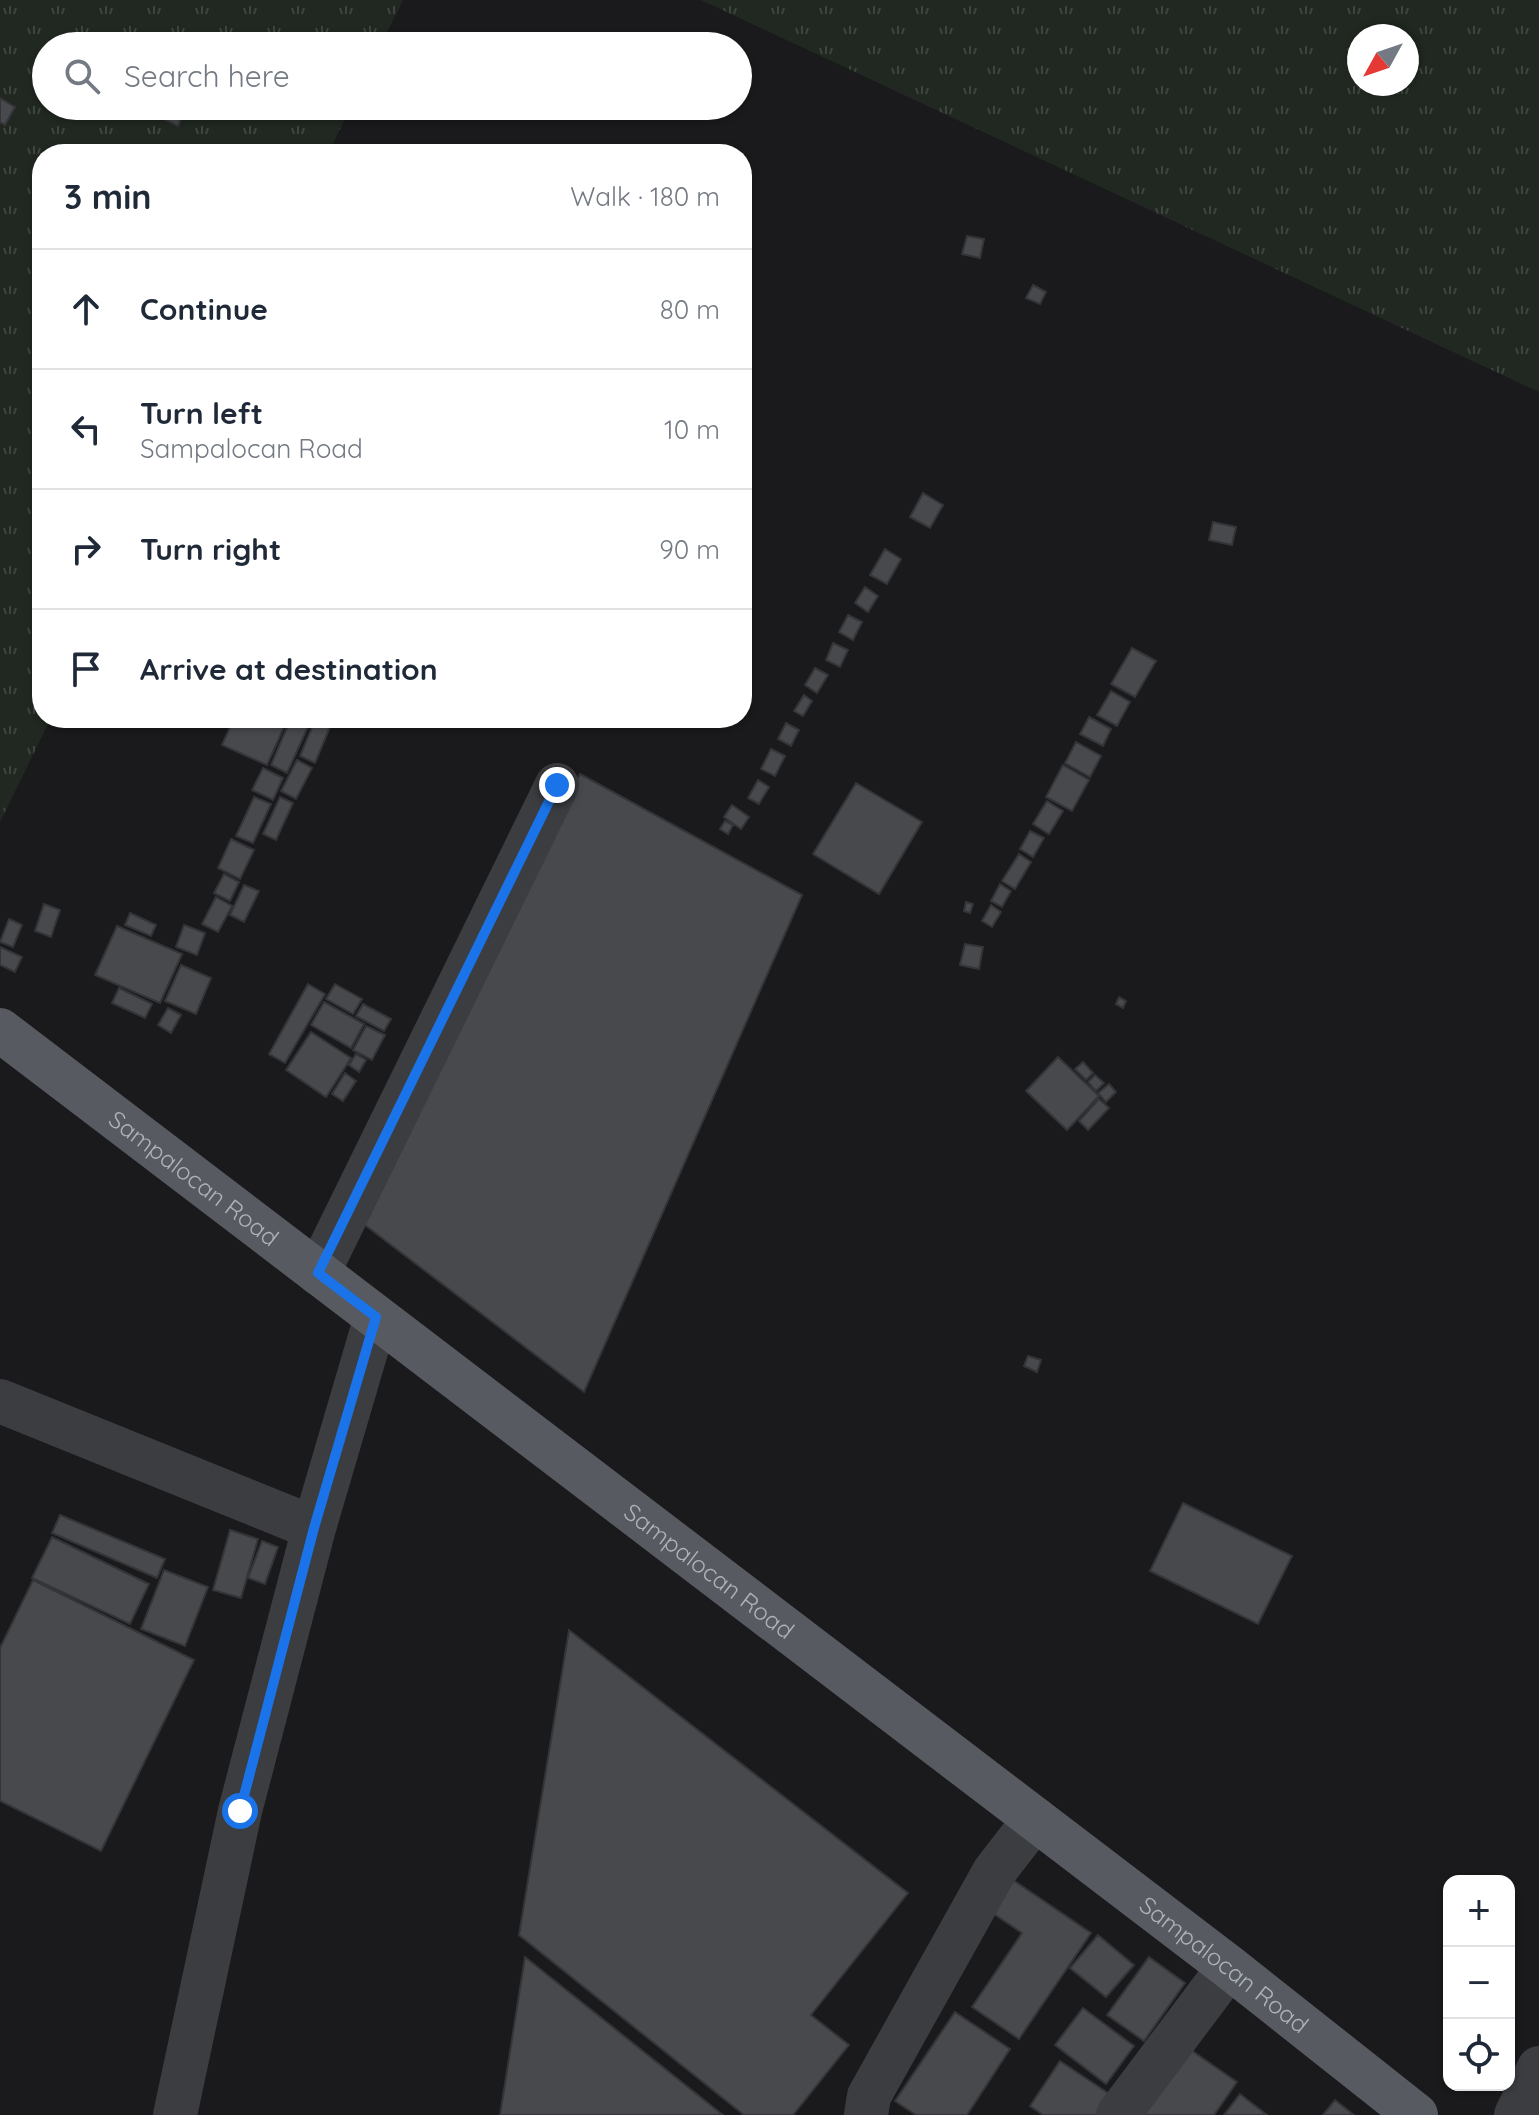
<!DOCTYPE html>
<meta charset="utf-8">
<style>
body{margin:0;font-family:Quicksand,sans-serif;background:#f6f6f7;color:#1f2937}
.controls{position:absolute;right:24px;bottom:24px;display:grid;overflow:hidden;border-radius:16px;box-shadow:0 2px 6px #0004}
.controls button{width:72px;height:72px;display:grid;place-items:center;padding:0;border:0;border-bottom:2px solid #e0e1e3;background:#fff;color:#1f2937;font:40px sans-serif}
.compass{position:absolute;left:1347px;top:24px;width:72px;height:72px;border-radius:50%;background:#fff;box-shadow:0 2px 6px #0004;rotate:230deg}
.stop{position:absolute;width:24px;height:24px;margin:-18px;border:6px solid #1a73e8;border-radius:50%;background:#fff}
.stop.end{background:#1a73e8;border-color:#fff;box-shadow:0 2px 8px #0008}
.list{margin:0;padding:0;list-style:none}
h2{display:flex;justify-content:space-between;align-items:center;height:104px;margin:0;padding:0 32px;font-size:34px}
h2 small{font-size:26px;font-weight:400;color:#747a83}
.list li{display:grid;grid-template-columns:52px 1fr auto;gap:24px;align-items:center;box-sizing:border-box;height:120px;padding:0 32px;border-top:2px solid #e0e1e3}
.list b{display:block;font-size:30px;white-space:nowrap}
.list p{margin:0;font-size:26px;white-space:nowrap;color:#747a83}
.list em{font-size:26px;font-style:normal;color:#747a83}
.icon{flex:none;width:44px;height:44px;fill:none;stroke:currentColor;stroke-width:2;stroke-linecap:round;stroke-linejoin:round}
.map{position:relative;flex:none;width:1539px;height:2115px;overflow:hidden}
.search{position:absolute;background:#fff;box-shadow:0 2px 6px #0004;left:32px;top:32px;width:720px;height:88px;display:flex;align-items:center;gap:20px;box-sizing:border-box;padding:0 28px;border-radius:44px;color:#747a83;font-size:30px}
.panel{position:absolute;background:#fff;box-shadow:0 2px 6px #0004;left:32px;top:144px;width:720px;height:584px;border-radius:32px}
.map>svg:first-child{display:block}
.grass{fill:url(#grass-tufts);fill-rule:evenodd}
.building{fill:#47494c;stroke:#343538;stroke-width:2}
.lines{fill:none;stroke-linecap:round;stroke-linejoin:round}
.minor{stroke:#3b3d41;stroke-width:44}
.major{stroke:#575a60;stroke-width:44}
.route{stroke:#1a73e8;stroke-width:10}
.labels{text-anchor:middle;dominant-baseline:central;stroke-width:7;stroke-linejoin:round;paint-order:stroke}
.street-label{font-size:24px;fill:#adb3bc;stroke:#151518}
</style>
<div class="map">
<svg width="1539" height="2115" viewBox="0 0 1539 2115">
<defs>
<pattern id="grass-tufts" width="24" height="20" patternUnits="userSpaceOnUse" patternTransform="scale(2)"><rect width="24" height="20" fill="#202821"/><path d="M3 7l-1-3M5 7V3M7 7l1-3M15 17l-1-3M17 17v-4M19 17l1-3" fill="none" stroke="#3e453f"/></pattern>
</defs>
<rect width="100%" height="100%" fill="#1a1a1d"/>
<path class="grass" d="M0,0H403L380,46H46V106H351L328,154H42V718H51L0,822Z
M701,0H1539V392ZM1359,36H1407V84H1359Z"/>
<path class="building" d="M0,98L15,107L5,125L0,122Z
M162,106H187L178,126L157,116Z
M967,236L984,239L980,258L962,254Z
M1033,285L1046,292L1040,304L1026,298Z
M923,493L943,505L930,528L910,517Z
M1213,522L1236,527L1232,545L1209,540Z
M885,549L901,559L887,584L870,575Z
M865,587L878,596L868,612L855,603Z
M848,615L862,622L853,640L839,632Z
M833,643L848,650L840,667L826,660Z
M1132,648L1156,661L1135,697L1111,684Z
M815,668L828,675L817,693L805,685Z
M1111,691L1130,702L1117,726L1097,715Z
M804,695L812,701L803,716L794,711Z
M1089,717L1111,729L1103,746L1080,734Z
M234,718H288L267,765L222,745Z
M291,718H312L287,773L271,765Z
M315,720L330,727L315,763L300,756Z
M786,723L799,730L791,746L778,739Z
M1076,742L1101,756L1090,777L1065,763Z
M771,749L785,756L775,776L761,769Z
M297,760L312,768L296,799L281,791Z
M1063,765L1089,780L1072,811L1046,797Z
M263,768L283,778L273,800L252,790Z
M580,774L802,895L584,1392L357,1219Z
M758,780L769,787L759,804L748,798Z
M856,783L922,822L879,894L813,854Z
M254,797L271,804L253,843L236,836Z
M280,797L293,803L276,840L263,834Z
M1047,801L1063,811L1049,834L1033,824Z
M732,805L749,817L741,829L724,817Z
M725,821L733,825L728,834L720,829Z
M1030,831L1044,838L1033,857L1020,849Z
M231,839L254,850L240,879L218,868Z
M1019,854L1031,862L1015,889L1002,881Z
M224,874L239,882L230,901L214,893Z
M1000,884L1011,891L1002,907L991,901Z
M244,885L259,891L244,922L230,915Z
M216,897L232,906L218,932L202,924Z
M966,902L973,904L970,913L964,911Z
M44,904L60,910L51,937L35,931Z
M991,905L1001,912L992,927L982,921Z
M130,913L156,925L151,936L125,925Z
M9,919L22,925L13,947L0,942Z
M184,925L205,933L197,955L176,947Z
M117,926L182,954L160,1003L95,975Z
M965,944L983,947L979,969L960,965Z
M0,947L22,957L15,972L0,965Z
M181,965L211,978L196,1014L165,1001Z
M308,984L325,994L285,1063L269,1054Z
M335,984L362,999L353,1014L326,999Z
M119,988L152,1004L145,1018L112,1003Z
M1119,997L1126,1001L1123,1008L1116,1004Z
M324,1002L364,1024L351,1048L311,1025Z
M363,1004L391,1019L384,1031L356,1016Z
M168,1008L181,1015L171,1033L158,1025Z
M366,1026L385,1035L372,1060L353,1050Z
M311,1032L351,1058L326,1097L286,1070Z
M356,1054L366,1060L359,1072L349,1065Z
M1058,1057L1099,1096L1067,1130L1026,1091Z
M1083,1062L1093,1073L1086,1080L1075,1069Z
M345,1073L356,1081L343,1101L332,1094Z
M1095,1075L1104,1083L1096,1091L1088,1082Z
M1109,1084L1116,1092L1106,1102L1098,1093Z
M1099,1099L1109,1108L1088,1130L1079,1121Z
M1028,1356L1041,1360L1037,1372L1024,1366Z
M1183,1503L1292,1556L1258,1624L1150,1571Z
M60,1515L165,1559L157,1578L52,1533Z
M230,1530L258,1539L241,1598L213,1590Z
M52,1537L149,1584L130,1624L32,1578Z
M262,1541L278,1547L265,1584L248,1578Z
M164,1570L208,1587L185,1646L141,1629Z
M33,1580L194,1660L101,1851L0,1801V1648Z
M569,1630L908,1893L811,2015L849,2045L793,2115H744L519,1935Z
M1013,1880L1091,1933L1019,2039L972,2007L1022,1933L991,1912Z
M1098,1935L1134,1965L1106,1997L1070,1968Z
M525,1957L723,2115H500Z
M1149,1957L1185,1983L1144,2041L1107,2015Z
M1083,2008L1134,2046L1106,2084L1055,2045Z
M955,2012L1010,2049L967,2115H916L895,2101Z
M1178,2041L1237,2082L1214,2115H1127Z
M1060,2061L1114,2097L1102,2115H1043L1030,2106Z
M1240,2094L1267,2115H1224Z
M1335,2100L1354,2115H1323Z"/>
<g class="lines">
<path class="minor" d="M318,1273L557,785
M0,1401L314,1528
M175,2115L240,1811L314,1528L376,1317
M866,2115L869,2096L994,1872L1035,1819
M1118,2115L1229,1967
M1516,2115L1539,2068"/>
<path class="major" id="s1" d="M0,1030L1229,1967L1416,2115"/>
</g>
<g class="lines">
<path class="route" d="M240,1811L314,1528L376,1317L318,1273L557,785"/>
</g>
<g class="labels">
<g class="street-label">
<text stroke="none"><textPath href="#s1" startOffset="244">Sampalocan Road</textPath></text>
<text stroke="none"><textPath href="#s1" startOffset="892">Sampalocan Road</textPath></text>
<text stroke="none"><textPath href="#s1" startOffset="1540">Sampalocan Road</textPath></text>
</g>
</g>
</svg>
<div class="controls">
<button>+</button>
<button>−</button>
<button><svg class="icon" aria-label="locate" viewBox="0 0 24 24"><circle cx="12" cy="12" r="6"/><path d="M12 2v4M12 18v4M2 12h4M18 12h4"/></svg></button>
</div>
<svg class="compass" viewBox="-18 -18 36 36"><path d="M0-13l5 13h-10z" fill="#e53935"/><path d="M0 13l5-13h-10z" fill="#747a83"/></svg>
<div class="stop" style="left:240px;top:1811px"></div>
<div class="stop end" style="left:557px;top:785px"></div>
<div class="search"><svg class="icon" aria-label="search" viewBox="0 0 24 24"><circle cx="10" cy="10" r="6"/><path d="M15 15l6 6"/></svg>Search here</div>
<section class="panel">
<h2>3 min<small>Walk · 180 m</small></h2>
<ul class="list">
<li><svg class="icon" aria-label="ahead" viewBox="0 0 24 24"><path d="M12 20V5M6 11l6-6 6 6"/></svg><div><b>Continue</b></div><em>80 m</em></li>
<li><svg class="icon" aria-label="left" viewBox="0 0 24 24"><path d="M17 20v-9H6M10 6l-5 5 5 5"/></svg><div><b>Turn left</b><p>Sampalocan Road</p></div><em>10 m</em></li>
<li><svg class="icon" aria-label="right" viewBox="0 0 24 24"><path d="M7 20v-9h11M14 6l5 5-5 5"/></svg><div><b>Turn right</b></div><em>90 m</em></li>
<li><svg class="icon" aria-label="arrive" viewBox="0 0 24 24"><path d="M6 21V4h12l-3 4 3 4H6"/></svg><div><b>Arrive at destination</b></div></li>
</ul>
</section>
</div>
